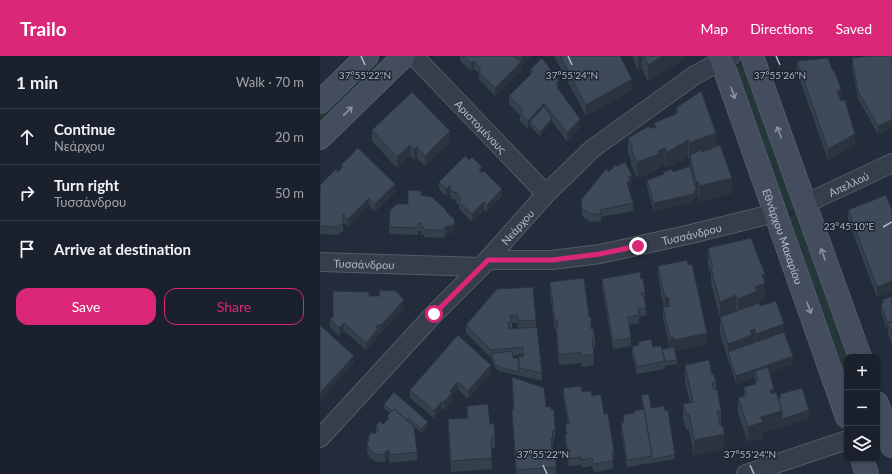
<!DOCTYPE html>
<meta charset="utf-8">
<style>
body{margin:0;font-family:Lato,sans-serif;background:#232934;color:#f1f3f6}
.controls{position:absolute;right:12px;bottom:12px;display:grid;overflow:hidden;border-radius:8px;box-shadow:0 1px 3px #0004}
.controls button{width:36px;height:36px;display:grid;place-items:center;padding:0;border:0;border-bottom:1px solid #383e48;background:#1a212c;color:#f1f3f6;font:20px sans-serif}
.stop{position:absolute;width:12px;height:12px;margin:-9px;border:3px solid #db2777;border-radius:50%;background:#fff}
.stop.end{background:#db2777;border-color:#fff;box-shadow:0 1px 4px #0008}
.list{margin:0;padding:0;list-style:none}
h2{display:flex;justify-content:space-between;align-items:center;height:52px;margin:0;padding:0 16px;font-size:17px}
h2 small{font-size:13px;font-weight:400;color:#9fa3a9}
.list li{display:grid;grid-template-columns:26px 1fr auto;gap:12px;align-items:center;box-sizing:border-box;height:56px;padding:0 16px;border-top:1px solid #383e48}
.list b{display:block;font-size:15px;white-space:nowrap}
.list p{margin:0;font-size:13px;white-space:nowrap;color:#9fa3a9}
.list em{font-size:13px;font-style:normal;color:#9fa3a9}
.actions{display:flex;gap:8px;padding:12px 16px}
.actions a{flex:1;padding:9px 0;border:1px solid #db2777;border-radius:12px;text-align:center;font-size:14px;color:#db2777}
.actions .main{background:#db2777;color:#fff}
.icon{flex:none;width:22px;height:22px;fill:none;stroke:currentColor;stroke-width:2;stroke-linecap:round;stroke-linejoin:round}
.map{position:relative;flex:none;width:572px;height:418px;overflow:hidden}
header{display:flex;align-items:center;gap:24px;box-sizing:border-box;height:56px;padding:0 20px;background:#db2777;color:#fff}
header strong{font-size:19px}
nav{display:flex;gap:22px;margin-inline-start:auto;font-size:14px}
main{display:flex}
aside{flex:1;background:#1a212c}
.map>svg:first-child{display:block}
.green{fill:#24383b}
.lines{fill:none;stroke-linecap:round;stroke-linejoin:round}
.street-casing{stroke:#535b68;stroke-width:20}
.secondary-casing{stroke:#535b68;stroke-width:24}
.street{stroke:#353e4a;stroke-width:18}
.secondary{stroke:#434d5d;stroke-width:22}
.wall{fill:#35404d;fill-rule:evenodd}
.shaded-wall{fill:#2b343e}
.building{fill:#3e4a59;stroke:#2b343e}
.oneway{stroke:#8a93a1}
.route{stroke:#db2777;stroke-width:5}
.ticks{fill:none;stroke:#b0b8c6;stroke-width:1.5}
.labels{text-anchor:middle;dominant-baseline:central;stroke-width:3;stroke-linejoin:round;paint-order:stroke}
.street-label{font-size:11px;fill:#b0b8c6;stroke:#1b232f}
.ticks-label{font-size:10px;text-anchor:middle;fill:#b0b8c6;stroke:#1b232f;stroke-width:3;stroke-linejoin:round;paint-order:stroke}
</style>
<header>
<strong>Trailo</strong>
<nav><a>Map</a><a>Directions</a><a>Saved</a></nav>
</header>
<main>
<aside>
<h2>1 min<small>Walk · 70 m</small></h2>
<ul class="list">
<li><svg class="icon" aria-label="ahead" viewBox="0 0 24 24"><path d="M12 20V5M6 11l6-6 6 6"/></svg><div><b>Continue</b><p>Νεάρχου</p></div><em>20 m</em></li>
<li><svg class="icon" aria-label="right" viewBox="0 0 24 24"><path d="M7 20v-9h11M14 6l5 5-5 5"/></svg><div><b>Turn right</b><p>Τυσσάνδρου</p></div><em>50 m</em></li>
<li><svg class="icon" aria-label="arrive" viewBox="0 0 24 24"><path d="M6 21V4h12l-3 4 3 4H6"/></svg><div><b>Arrive at destination</b></div></li>
</ul>
<div class="actions"><a class="main">Save</a><a>Share</a></div>
</aside>
<div class="map">
<svg width="572" height="418" viewBox="0 0 572 418">
<rect width="100%" height="100%" fill="#222c3a"/>
<path class="green" d="M56,4L62,11L0,72V59Z
M426,7L477,152L467,156L416,11Z
M478,157L530,301H527V325L468,161Z"/>
<g class="lines">
<defs>
<g id="street">
<path id="s1" d="M94,0L226,138"/>
<path id="s2" d="M485,148L572,107"/>
<path id="s3" d="M168,204H232L280,198L371,178L455,157"/>
<path id="s4" d="M0,206L161,211"/>
<path id="s5" d="M0,382L114,258L161,211L226,138L272,93L375,19L411,0"/>
<path d="M426,418L527,384"/>
</g>
<g id="secondary">
<path id="s6" d="M400,0L527,361"/>
<path d="M432,0L540,301"/>
<path d="M0,46L47,0"/>
<path d="M0,82L84,0"/>
<path d="M557,347L572,390"/>
<path d="M542,403L547,418"/>
</g>
</defs>
<use href="#street" class="street-casing"/>
<use href="#secondary" class="secondary-casing"/>
<use href="#street" class="street"/>
<use href="#secondary" class="secondary"/>
</g>
<path class="wall" d="M140,0H211L201,10V9V14L175,40L159,23V18L154,13L151,15L140,5Z
M234,0H300L312,34L266,60Z
M312,0H365V3L328,25L322,13L318,15Z
M572,0V72L558,78L538,43L532,10V2Z
M477,5L521,44L535,89L508,104L477,16Z
M210,14L239,33H238L260,71L247,85L232,66L220,80L210,70L208,73L200,65V59L189,48V40L210,19Z
M356,52L396,90L412,137L379,146L378,140L374,142V146L334,155L327,132V124L343,119V116H353L370,110V102L369,103L368,99L365,101V103L356,106V108L346,112L345,108L339,110V113L317,122L311,109V104L308,98V82L330,72L334,73V67L356,58Z
M52,74L130,86L105,110L97,102L94,104L90,99L77,112L52,85Z
M21,109L75,136L55,156L49,149L28,171L23,166V176L19,177L18,179L0,178V129L18,116L21,114Z
M289,116L312,126L311,127V132L309,133L313,147V155L281,161V165L271,166L265,163L262,159L261,144Z
M162,117L182,140L167,156L164,154L152,166L139,153V149L136,146V144L131,143L130,138L126,140L119,133V126Z
M101,139L135,173L133,176L125,179V182L104,181V179H101V175H98V179L69,178V171L88,148Z
M528,154L572,155V236L557,241L528,164Z
M388,192L445,226V243L437,246V248L440,250L464,276L473,308L449,316L454,336L458,343L460,342V338L489,362L462,371L443,376V382L428,386L418,357V342L424,340V331L435,329V321L416,328L408,303L400,277V261L417,255L416,254L400,261L391,228V219L388,208Z
M338,210L387,288L355,295L357,304V308L345,310V313L317,318L312,298V291L318,290V286L333,291L342,293L350,292L343,262V251H344L338,220Z
M282,223H321L325,237V245L326,252V260L319,261V267L309,269L311,282V290L293,293L282,231Z
M230,226L271,273L275,282V292L273,293L274,309L262,311L261,307L239,309L236,281V275H235L230,237Z
M177,233L216,264V271L222,317V325L179,315L175,312L171,302L146,277V269ZM192,267H197L198,272L192,273ZM203,298V301L199,312L193,302V300Z
M59,234L84,252L60,278L59,276H58V281L46,294L24,275L19,280L10,271V263L13,261L49,240H59Z
M572,240V289L568,278V274H567L561,256V248H562V244Z
M365,309L392,319L396,327V334L401,354V370H400L404,393L374,400L369,374H366L363,364V348L370,347L365,325Z
M171,317L148,343L138,333L132,340V345L124,354L122,352L114,362L90,342V334Z
M192,321L226,351L231,354L235,375V382L233,383V390H232V394L236,411V418H196L192,361V353H193Z
M243,332L262,336L272,340L284,358L294,395V403H293V413L274,416L272,410L262,412L261,409L249,410L245,386V378H246L245,368H248L243,340Z
M321,339L331,352L355,399V403L307,411L301,375V367H303V359L314,357L323,353Z
M64,348L108,370L102,377L88,366L97,396V404L70,407L69,402L65,404V406H57L50,402L47,396L48,381L55,378L56,377V370L63,368L67,363V360L70,357L64,352Z
M147,350L170,368L175,381V392L171,393L172,413L131,416L128,374V363L147,362Z"/>
<path class="shaded-wall" d="M204,0H211L201,10V2Z
M318,0H322V13L318,15Z
M343,0H365V3L328,25V9Z
M154,5V13L151,15V7Z
M201,6V14L175,40V32Z
M312,23V34L266,60V49Z
M239,25V33L238,37L236,27Z
M521,33V44L517,46V35Z
M224,47V55L210,66V70L208,73V65Z
M232,62V66L220,80V76Z
M260,63V71L247,85V77Z
M572,64V72L558,78V70Z
M130,75V86L105,110V100Z
M396,77V92L370,99V102L369,103V87Z
M535,78V89L508,104V93Z
M368,84V99L365,101V103L356,106V108L346,112V96Z
M90,89V99L77,112V101Z
M97,91V102L94,104V93Z
M345,92V108L339,110V113L317,122V106L338,95Z
M162,111V119L159,114Z
M312,119L311,132L307,134V126L308,121Z
M412,122V137L379,146V130Z
M378,125V140L374,142V146L334,155V147L376,134V126Z
M75,128V136L55,156V148Z
M130,130V138L126,140V133Z
M182,133V140L167,156V149Z
M49,142V149L28,171V163Z
M164,146V154L152,166V158Z
M135,166V173L133,176L125,179V171Z
M445,218V243L437,246V250L418,258V243L435,231L442,219Z
M572,225V236L557,241V231Z
M416,239V254L400,261V246Z
M348,241V252L345,253V242Z
M84,244V252L60,278V270Z
M567,266H570V273L568,267V274H567Z
M24,267V275L19,280V272Z
M59,268L58,281L46,294V287L56,271Z
M464,268V284L436,293V278Z
M435,273V289L408,296V288Z
M387,277V288L354,295V284Z
M354,281V292L350,293V282Z
M34,300V307L0,345V337Z
M473,300V308L437,320L435,315V321L416,328V320Z
M171,309V317L148,343V335Z
M138,326V333L132,340V345L124,354V346L130,335Z
M454,333V349L450,334Z
M122,345V352L114,362V355Z
M489,354V362L462,371L443,376V382L428,386V371L441,361L462,355Z
M108,366V370L102,377V373Z
M404,378V393L374,400V384Z
M69,394V402L65,404V396Z"/>
<path class="building" d="M143,0H194L201,6L175,32L159,16L161,13L154,5L151,7Z
M240,0H300L312,23L266,49Z
M323,0H343L328,9Z
M550,0H572V64L558,70L538,35L532,2Z
M222,2L239,25L236,27L238,30L237,31L260,63L247,77L224,47L208,65L200,58L203,54L189,40L213,16L210,14Z
M508,2L513,15L514,14L521,33L517,35L521,45L525,44L535,78L508,93L477,5Z
M381,35L396,77L369,87L368,84L365,85V87L356,90V92L346,96L345,92L338,95L339,98L317,106L311,93L313,92L308,82L329,70L330,72L333,71L334,73L336,71L334,67L358,57L356,52Z
M92,36L130,75L105,100L97,91L94,93L90,89L77,101L52,74Z
M224,50L232,62L220,76L210,66Z
M400,89L412,122L379,130L378,125L376,126L370,99L381,94L382,96Z
M38,92L75,128L55,148L49,142L28,163L23,158V169H19L18,171L0,170V135L1,134L0,133V129L16,113L18,116L23,111L21,109Z
M145,100L149,104L152,101L162,111L159,114L162,117L164,115L182,133L167,149L164,146L152,158L139,146L141,143L136,138L137,137L131,135L130,130L126,133L119,126Z
M305,106L312,119L308,121L311,124L307,126L313,147L280,154L281,158H271L265,155L262,152L261,144L286,113L289,116L295,109L297,110Z
M370,110L376,134L374,135V138L334,147L327,124L344,118L343,116L352,113L353,116Z
M88,134L101,135V139L112,141L125,153L130,160L133,161L135,166L133,169L125,171V174H104V171H101V167H98V172L69,171L70,154L77,148H88Z
M566,139L572,155V225L557,231L528,154Z
M431,182L445,218L442,219L445,227L435,231L437,235L418,243L416,239L400,246L391,212H393L388,192Z
M367,204L368,209L372,208L387,277L354,284V281L350,282L343,251L350,250L348,241L345,242L338,210Z
M320,216L321,223L323,222L325,237H321L322,240H324L326,252L318,253L319,259L308,261L311,282L293,285L282,223Z
M264,222L269,261H271V273L273,272L275,282H272L274,298L262,300L261,296L239,299L236,271L238,270L237,264L235,265L230,226Z
M213,231L216,264L198,265L197,259H190L192,266H188L189,273L217,271L222,317L199,312V300L203,301V291L171,294L146,269L177,233Z
M59,234L76,235L84,244L60,270L59,268L56,271L58,273L46,287L24,267L19,272L10,263L13,261V235L49,236V240H60Z
M572,240V266H567L561,248L563,247L562,244Z
M456,245L464,268L436,278L435,273L430,275L432,279L408,288L400,261L439,247L440,250Z
M572,266V278L568,267Z
M0,269L34,300L0,337Z
M464,276L473,300L416,320L408,296Z
M138,279L171,309L148,335L138,326L130,335L132,337L124,346L122,345L114,355L90,334Z
M331,283L333,291L341,290L345,305L317,311L312,291L319,289L318,286Z
M354,291L357,304L345,306L342,293Z
M192,295L193,302H198L199,316L179,311L175,308L171,298Z
M389,304L392,319L394,318L396,327H392L394,334L397,333L401,354L397,355L400,370H403L404,378L374,384L369,358H366L363,348L373,346L365,309Z
M448,311L454,333L450,334L451,338L456,336L462,355L441,361L443,366L428,371L418,342L427,339L424,331L436,328L435,325L438,324L435,315Z
M192,321L224,332L226,351L231,350V354L234,353L235,375H232L233,382H231L232,394H235L236,411L196,414L192,353H194Z
M261,330L262,336L271,335L272,340L281,338L284,358H288L294,395H292L293,405L274,408L272,402L262,404L261,401L249,403L245,378H247L245,368H249L243,332Z
M482,332L489,354L462,363V355L458,343L461,342L460,338Z
M74,336L108,366L102,373L88,362L86,364L74,353L72,355L64,348Z
M329,338L331,352L344,350L345,355L348,354L355,399L332,403V400L324,353L321,339Z
M168,348L170,368H174L175,381L171,382L172,402L131,405L128,363L148,362L147,350Z
M74,353L94,371L97,396L70,399L69,394L65,396V398L57,399L50,394L47,388L49,383L48,381L52,376L55,378L59,373L56,370L60,365L63,368L69,362L67,360Z
M324,353L332,400L307,404L301,367H304L303,359L314,357V355Z"/>
<defs><path id="oneway-shaft" d="M-6 0H5M1.5-3L5.5 0L1.5 3" fill="none" stroke-width="1.6" stroke-linecap="round" stroke-linejoin="round"/></defs>
<g class="oneway">
<use href="#oneway-shaft" transform="translate(413 37) rotate(71)"/>
<use href="#oneway-shaft" transform="translate(28 55) rotate(-44)"/>
<use href="#oneway-shaft" transform="translate(459 76) rotate(-110)"/>
<use href="#oneway-shaft" transform="translate(503 198) rotate(-110)"/>
<use href="#oneway-shaft" transform="translate(489 252) rotate(71)"/>
</g>
<g class="lines">
<path class="route" d="M114,258L168,204H232L280,198L318,190"/>
</g>
<path class="ticks" d="M41,0L45,9M248,0L252,9M456,0L460,9M563,171L572,166M223,409L227,418M430,409L434,418"/>
<g class="labels">
<g class="street-label">
<text stroke="none"><textPath href="#s1" startOffset="97">Αριστομένους</textPath></text>
<text stroke="none"><textPath href="#s2" startOffset="48">Απελλού</textPath></text>
<text stroke="none"><textPath href="#s5" startOffset="289">Νεάρχου</textPath></text>
<text stroke="none"><textPath href="#s3" startOffset="206">Τυσσάνδρου</textPath></text>
<text stroke="none"><textPath href="#s6" startOffset="191">Εθνάρχου Μακαρίου</textPath></text>
<text stroke="none"><textPath href="#s4" startOffset="44">Τυσσάνδρου</textPath></text>
</g>
</g>
<g class="ticks-label">
<text x="252" y="23">37°55'24"N</text>
<text x="45" y="23">37°55'22"N</text>
<text x="460" y="23">37°55'26"N</text>
<text x="529" y="174">23°45'10"E</text>
<text x="223" y="402">37°55'22"N</text>
<text x="430" y="402">37°55'24"N</text>
</g>
</svg>
<div class="controls">
<button>+</button>
<button>−</button>
<button><svg class="icon" aria-label="layers" viewBox="0 0 24 24"><path d="M12 4l9 5-9 5-9-5zM3 14l9 5 9-5"/></svg></button>
</div>
<div class="stop" style="left:114px;top:258px"></div>
<div class="stop end" style="left:318px;top:190px"></div>
</div>
</main>
